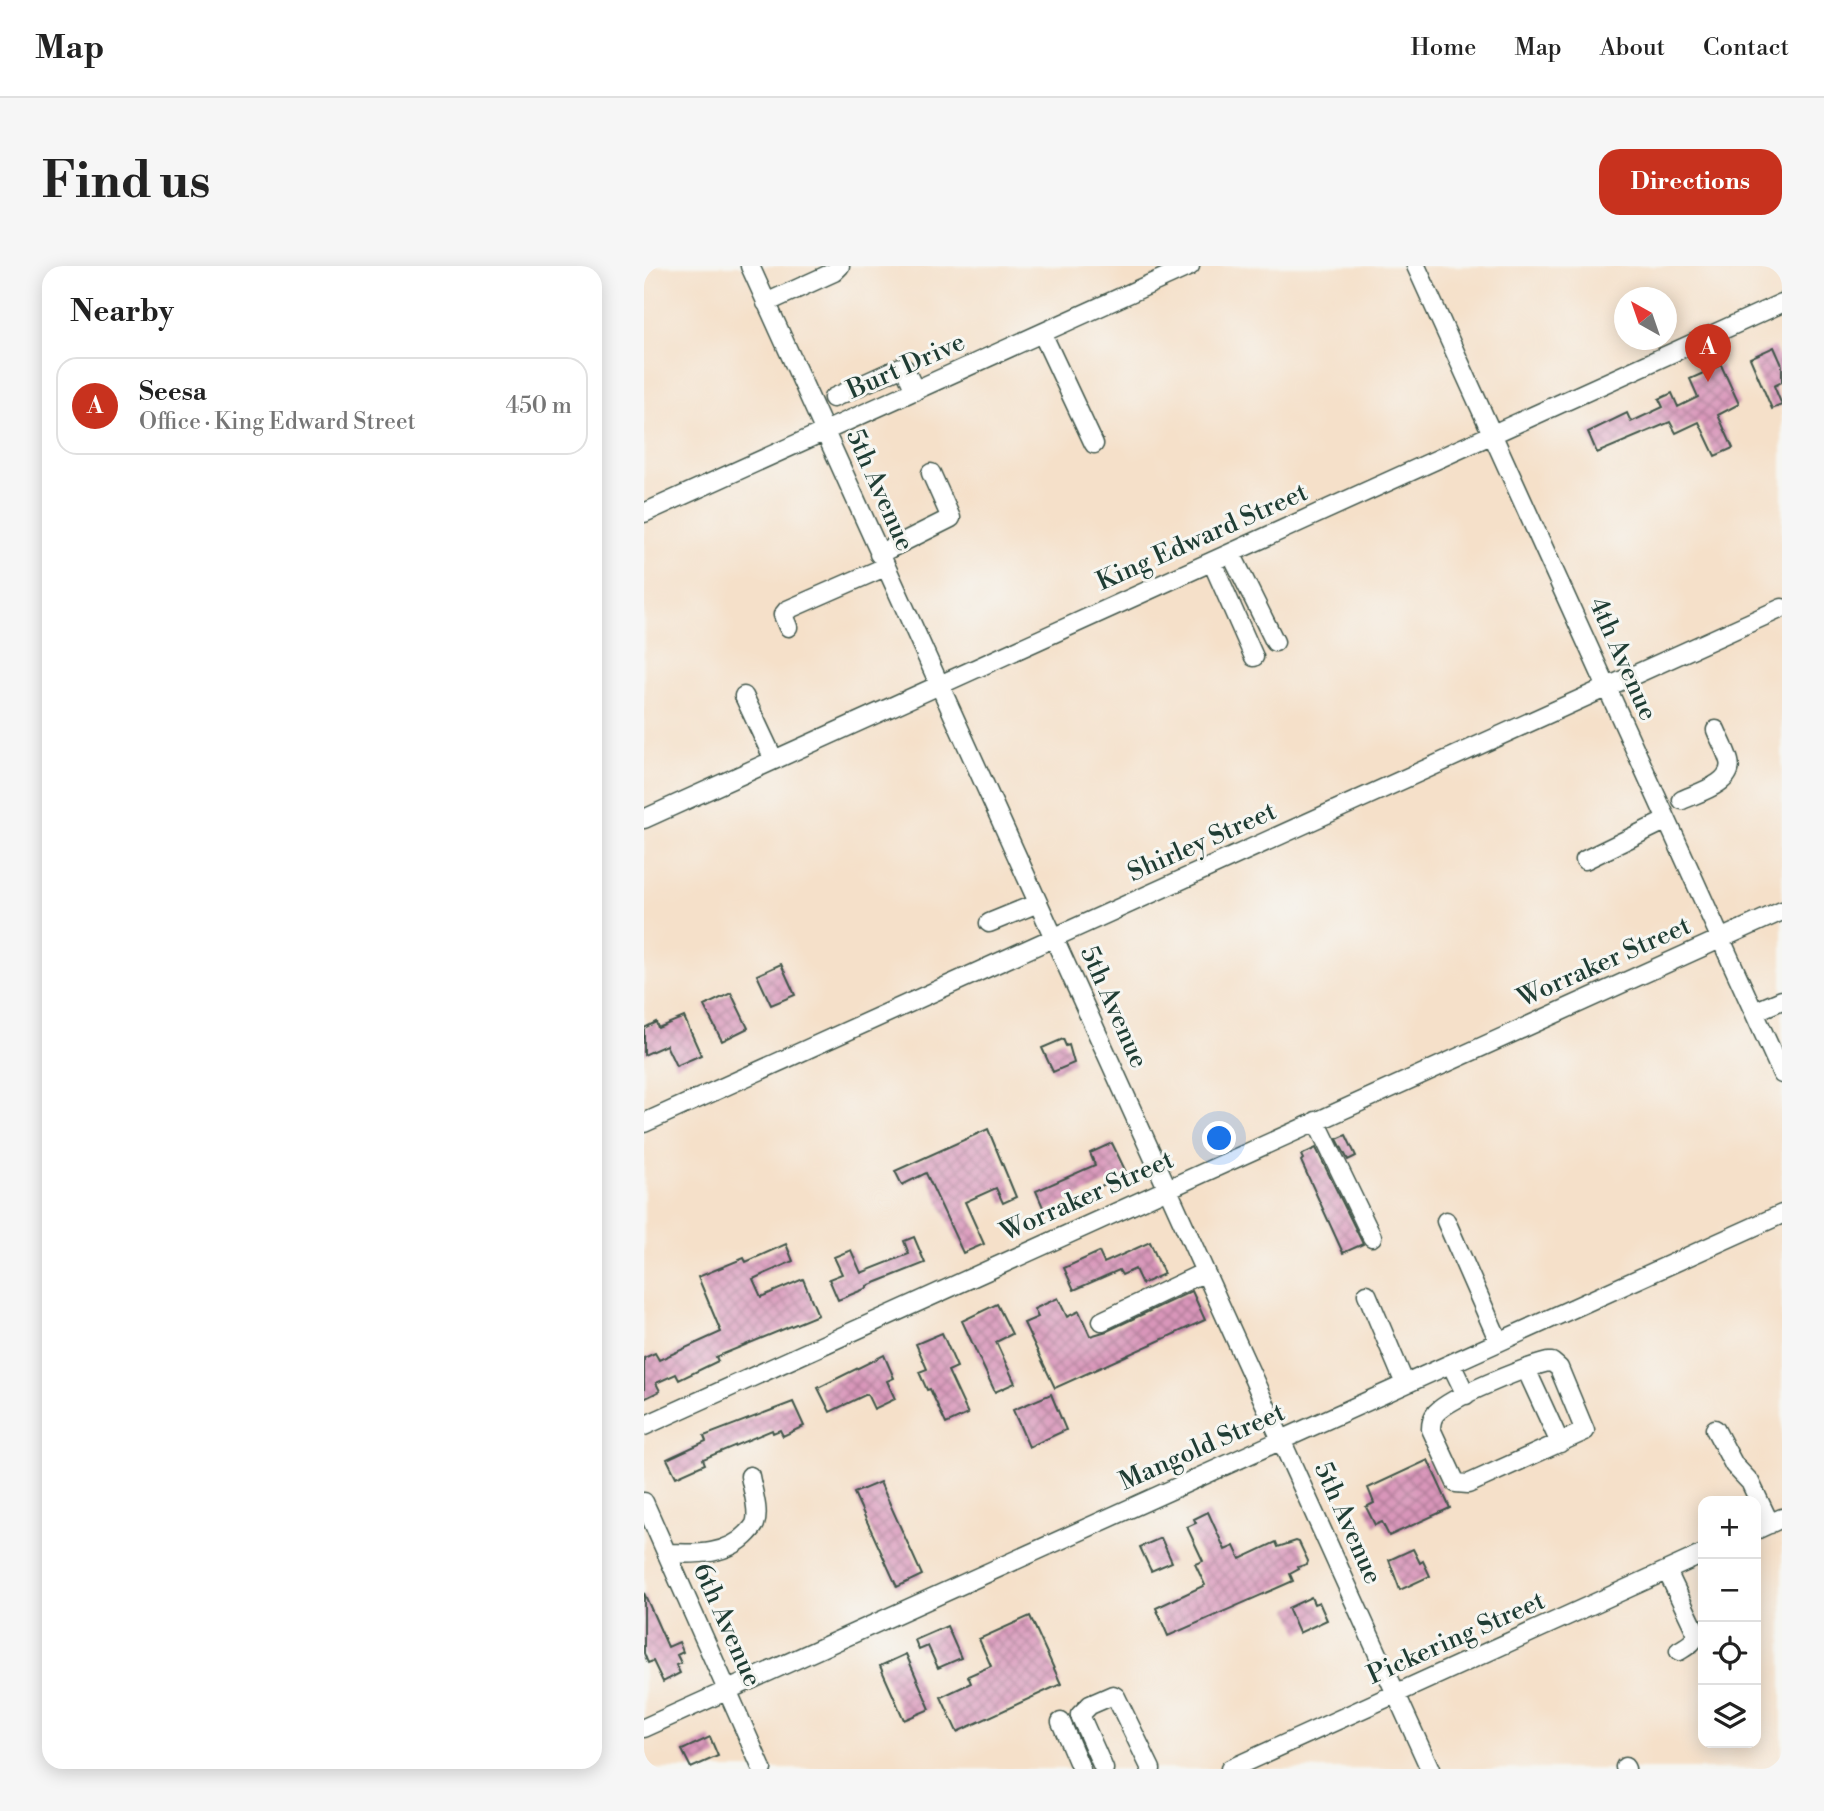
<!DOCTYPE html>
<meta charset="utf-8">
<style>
body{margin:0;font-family:"Libre Bodoni",serif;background:#f6f6f6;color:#222}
.controls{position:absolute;right:21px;bottom:21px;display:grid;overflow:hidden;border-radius:14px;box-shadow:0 4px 18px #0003}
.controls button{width:63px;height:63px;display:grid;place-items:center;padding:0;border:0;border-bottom:2px solid #e0e0e0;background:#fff;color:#222;font:35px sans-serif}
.compass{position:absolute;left:970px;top:21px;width:63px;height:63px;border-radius:50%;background:#fff;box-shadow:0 4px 18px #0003;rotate:320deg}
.you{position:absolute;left:576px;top:873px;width:24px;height:24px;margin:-18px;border:5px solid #fff;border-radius:50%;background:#1a73e8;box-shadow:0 0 0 10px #1a73e833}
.badge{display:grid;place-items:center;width:46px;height:46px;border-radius:50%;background:#c8321e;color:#fff;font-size:23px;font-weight:700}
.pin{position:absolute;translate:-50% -58px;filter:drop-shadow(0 2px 4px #0008)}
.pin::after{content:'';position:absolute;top:37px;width:24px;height:21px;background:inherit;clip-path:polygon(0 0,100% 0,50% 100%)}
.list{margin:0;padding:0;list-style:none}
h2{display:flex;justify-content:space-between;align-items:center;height:91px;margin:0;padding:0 28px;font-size:30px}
h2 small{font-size:23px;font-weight:400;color:#767676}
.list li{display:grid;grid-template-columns:46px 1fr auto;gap:21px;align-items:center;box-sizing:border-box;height:98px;margin:0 14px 14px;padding:0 14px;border:2px solid #e0e0e0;border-radius:21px}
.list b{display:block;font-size:26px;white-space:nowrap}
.list p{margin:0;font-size:23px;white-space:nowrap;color:#767676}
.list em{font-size:23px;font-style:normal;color:#767676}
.icon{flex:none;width:38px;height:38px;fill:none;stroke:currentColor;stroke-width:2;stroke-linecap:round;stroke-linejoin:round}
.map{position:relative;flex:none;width:1138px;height:1503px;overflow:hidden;border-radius:21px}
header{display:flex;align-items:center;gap:42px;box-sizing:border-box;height:98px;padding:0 35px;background:#fff;border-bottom:2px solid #e0e0e0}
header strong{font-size:33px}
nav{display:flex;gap:38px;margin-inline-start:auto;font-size:24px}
.intro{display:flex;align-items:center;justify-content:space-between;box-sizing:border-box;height:168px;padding:0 42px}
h1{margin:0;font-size:49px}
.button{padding:18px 32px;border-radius:21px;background:#c8321e;color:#fff;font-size:24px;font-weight:700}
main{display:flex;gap:42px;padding:0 42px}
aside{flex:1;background:#fff;border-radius:21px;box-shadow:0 4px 18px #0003}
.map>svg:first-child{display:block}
.building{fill:url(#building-cross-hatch)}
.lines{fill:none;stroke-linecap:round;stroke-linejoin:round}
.minor-casing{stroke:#3f554a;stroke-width:21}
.minor{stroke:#fff;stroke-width:18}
.labels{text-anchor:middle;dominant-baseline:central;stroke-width:6;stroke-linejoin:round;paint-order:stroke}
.street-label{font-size:26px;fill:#1f3d34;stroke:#f6f6f2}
</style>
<header>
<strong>Map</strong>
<nav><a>Home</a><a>Map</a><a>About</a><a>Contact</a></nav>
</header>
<div class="intro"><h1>Find us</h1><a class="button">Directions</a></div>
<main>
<aside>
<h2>Nearby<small></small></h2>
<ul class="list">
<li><span class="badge">A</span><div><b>Seesa</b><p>Office · King Edward Street</p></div><em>450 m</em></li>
</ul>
</aside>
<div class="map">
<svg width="1138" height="1503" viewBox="0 0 1138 1503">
<defs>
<pattern id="building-cross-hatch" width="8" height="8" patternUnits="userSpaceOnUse" patternTransform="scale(1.75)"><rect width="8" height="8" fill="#d996ba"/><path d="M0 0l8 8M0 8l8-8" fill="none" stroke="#af7c98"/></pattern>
</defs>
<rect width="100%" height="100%" fill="#f6f6f2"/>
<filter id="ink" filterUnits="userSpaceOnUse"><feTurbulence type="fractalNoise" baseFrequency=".0143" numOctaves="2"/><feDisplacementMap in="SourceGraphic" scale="14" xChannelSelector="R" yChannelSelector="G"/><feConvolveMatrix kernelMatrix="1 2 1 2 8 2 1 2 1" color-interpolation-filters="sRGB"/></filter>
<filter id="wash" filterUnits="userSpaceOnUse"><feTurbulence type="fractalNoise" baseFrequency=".00686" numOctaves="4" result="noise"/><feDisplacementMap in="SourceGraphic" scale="28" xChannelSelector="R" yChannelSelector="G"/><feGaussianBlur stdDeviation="1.57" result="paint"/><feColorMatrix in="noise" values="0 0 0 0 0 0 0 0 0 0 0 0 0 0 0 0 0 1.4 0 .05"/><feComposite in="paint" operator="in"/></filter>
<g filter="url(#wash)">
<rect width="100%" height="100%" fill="#f5e0c9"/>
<g id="blocks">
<path class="building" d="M1130,81L1138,99V116L1130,120L1138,139L1128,143L1106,92Z
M1077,99L1095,138L1074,149L1089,182L1071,190L1055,156L1032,167L1026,156L953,187L944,166L983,147L987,156L1019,141L1015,133L1028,127L1034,141L1054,131L1046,113Z
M137,698L151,729L127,739L113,709Z
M87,727L104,762L78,775L60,740Z
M40,751L57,789L32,800L22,779L0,789V762L12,756L14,762Z
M419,773L422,780L425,779L430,797L409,806L398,782Z
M344,863L372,931L359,937L352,922L321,936L340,978L319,987L282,907L258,919L251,905Z
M702,869L712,890L704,894L693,873Z
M468,877L483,908L401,946L392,925L451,899L446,887Z
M672,882L719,978L699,987L657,895L659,893L657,889Z
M270,971L281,997L223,1020V1022L194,1034L185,1013L198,1008L190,991L207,984L217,1007L265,988L260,975Z
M506,976L520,1008L498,1018L491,1003L478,1009L475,1004L430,1024L420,1002L455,986L460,997Z
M142,978L149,995L109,1013L117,1031L159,1013L174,1049L72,1091L74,1095L35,1114L32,1108L12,1117L16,1125L0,1133V1092L11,1087L15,1094L77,1066L54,1011L100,992L102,996Z
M548,1025L561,1054L411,1122L380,1057L394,1051L390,1043L414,1032L423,1051L435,1045L446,1070L463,1065Z
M353,1038L368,1068L352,1076L371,1117L351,1126L318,1055Z
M298,1067L313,1101L304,1105L324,1148L302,1158L286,1123L283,1124L275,1106L283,1103L272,1078Z
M240,1089L250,1112L243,1115L251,1133L230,1143L223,1128L186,1146L174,1122Z
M407,1128L422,1164L385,1181L369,1144Z
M149,1136L160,1160L139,1170L136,1164L129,1167L128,1164L59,1193L61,1198L32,1211L23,1193L62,1175L60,1170Z
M784,1194L806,1242L745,1270L738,1256L731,1259L722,1241L730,1237L724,1222Z
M236,1216L278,1309L253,1321L210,1227Z
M564,1246L581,1284L590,1280L596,1293L632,1276L634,1281L652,1275L655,1276L664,1295L663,1298L654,1301L655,1303L646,1308L649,1315L524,1370L512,1342L561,1319L551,1298L559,1295L543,1261L552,1257L550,1253Z
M517,1272L528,1296L507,1305L496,1281Z
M769,1283L776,1297L779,1295L786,1310L756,1324L745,1294Z
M0,1327L24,1381L35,1376L39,1386L33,1389L37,1397L32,1399L36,1407L19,1416L9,1395L4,1397L0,1387Z
M667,1331L670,1338L675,1336L683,1354L655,1367L644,1342Z
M386,1350L417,1418L313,1466L297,1431L327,1417L324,1410L347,1400L335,1373Z
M303,1360L317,1392L294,1402L284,1380L275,1384L271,1374Z
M262,1388L286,1443L260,1454L236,1400Z
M66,1471L74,1490L47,1502L38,1484Z"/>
</g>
</g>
<g filter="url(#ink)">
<use href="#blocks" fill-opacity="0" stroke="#3f554a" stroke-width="2"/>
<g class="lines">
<defs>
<path id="minor" d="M106,0L786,1503
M772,0L1138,808
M122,37L190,6L196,0
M398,67L450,178
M189,132L257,101L261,103L271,125
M0,247L546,0
M587,287L631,376
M235,288L307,252L287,207
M568,296L610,391
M144,361L139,349L143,344L241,301
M100,430L130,494
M1038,534C1053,527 1091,517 1085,495C1082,484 1076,474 1072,464
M0,553L1138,37
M941,594L1023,554
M345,657L394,637
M1110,746L1138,734
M672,855L728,971
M0,857L1138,342
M802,955L855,1076
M723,1028L761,1118
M458,1055L561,1006
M904,1096H908L915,1102L941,1165L824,1218L812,1217L787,1163C787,1156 788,1152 792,1147C808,1130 880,1102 904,1096Z
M807,1098L822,1129
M882,1103L916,1177
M0,1160L1138,645
M1071,1163L1090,1199L1106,1216L1126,1258
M0,1236L118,1503
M1112,1264L1138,1252
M23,1287C51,1288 83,1290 104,1267C106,1265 110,1260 111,1258C116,1245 108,1223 106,1210
M1023,1305L1052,1366C1052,1376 1043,1380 1035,1385
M417,1456L437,1503
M0,1462L1138,948
M981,1501L982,1503
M460,1503L436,1449L446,1439L469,1429L472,1431L507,1503
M586,1503L1059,1288"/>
</defs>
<use href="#minor" class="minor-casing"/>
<use href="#minor" class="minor"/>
</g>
</g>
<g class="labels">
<g class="street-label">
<text transform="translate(262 100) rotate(-24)">Burt Drive</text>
<text transform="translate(236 224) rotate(66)">5th Avenue</text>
<text transform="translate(558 271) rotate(-24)">King Edward Street</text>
<text transform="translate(979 393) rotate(66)">4th Avenue</text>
<text transform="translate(558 576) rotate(-24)">Shirley Street</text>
<text transform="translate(960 696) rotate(-24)">Worraker Street</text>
<text transform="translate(470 741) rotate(66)">5th Avenue</text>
<text transform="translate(443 930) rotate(-24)">Worraker Street</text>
<text transform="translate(558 1181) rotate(-24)">Mangold Street</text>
<text transform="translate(704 1257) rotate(66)">5th Avenue</text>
<text transform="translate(83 1359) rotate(66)">6th Avenue</text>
<text transform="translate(812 1372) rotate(-24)">Pickering Street</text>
</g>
</g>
</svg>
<div class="controls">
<button>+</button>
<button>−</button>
<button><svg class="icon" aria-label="locate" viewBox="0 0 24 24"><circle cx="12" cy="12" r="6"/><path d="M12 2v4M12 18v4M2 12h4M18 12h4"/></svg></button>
<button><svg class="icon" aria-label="layers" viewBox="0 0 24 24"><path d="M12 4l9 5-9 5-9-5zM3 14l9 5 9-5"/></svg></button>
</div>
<svg class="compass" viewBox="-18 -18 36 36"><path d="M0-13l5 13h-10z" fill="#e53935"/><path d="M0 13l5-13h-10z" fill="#767676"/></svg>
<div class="you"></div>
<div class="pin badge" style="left:1064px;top:116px">A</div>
</div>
</main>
